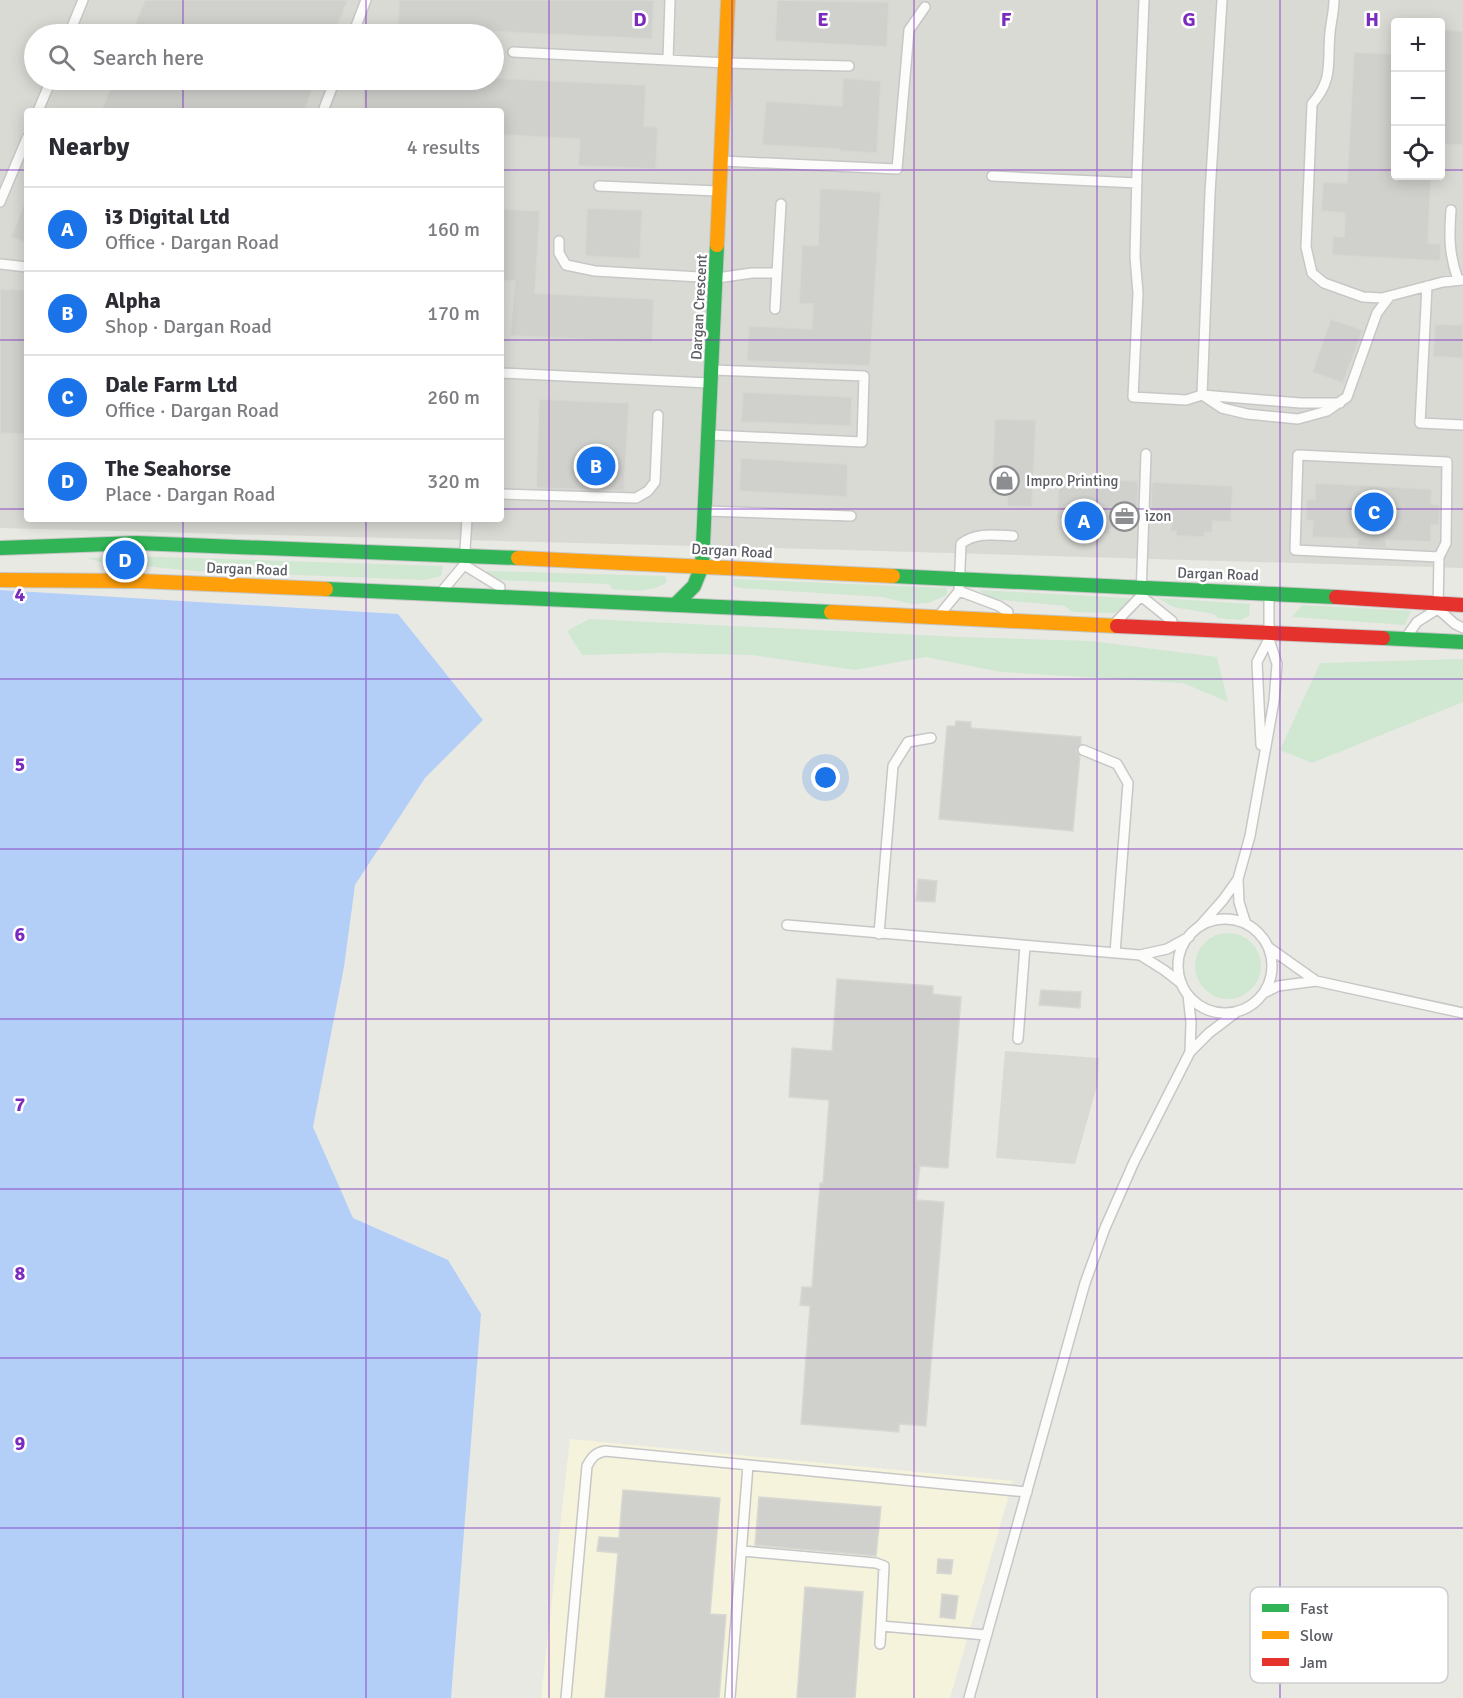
<!DOCTYPE html>
<meta charset="utf-8">
<style>
body{margin:0;font-family:Signika,sans-serif;background:#f2f2f3;color:#2b2b33}
.controls{position:absolute;right:18px;top:18px;display:grid;overflow:hidden;border-radius:6px;box-shadow:0 3px 15px #0003}
.controls button{width:54px;height:54px;display:grid;place-items:center;padding:0;border:0;border-bottom:2px solid #e1e1e2;background:#fff;color:#2b2b33;font:30px sans-serif}
.you{position:absolute;left:826px;top:778px;width:21px;height:21px;margin:-15px;border:4px solid #fff;border-radius:50%;background:#1a73e8;box-shadow:0 0 0 9px #1a73e833}
.badge{display:grid;place-items:center;width:39px;height:39px;border-radius:50%;background:#1a73e8;color:#fff;font-size:20px;font-weight:700}
.pin{position:absolute;translate:-50% -50%;border:3px solid #fff;box-shadow:0 2px 6px #0006}
.list{margin:0;padding:0;list-style:none}
h2{display:flex;justify-content:space-between;align-items:center;height:78px;margin:0;padding:0 24px;font-size:26px}
h2 small{font-size:20px;font-weight:400;color:#7c7c81}
.list li{display:grid;grid-template-columns:39px 1fr auto;gap:18px;align-items:center;box-sizing:border-box;height:84px;padding:0 24px;border-top:2px solid #e1e1e2}
.list b{display:block;font-size:22px;white-space:nowrap}
.list p{margin:0;font-size:20px;white-space:nowrap;color:#7c7c81}
.list em{font-size:20px;font-style:normal;color:#7c7c81}
.icon{flex:none;width:33px;height:33px;fill:none;stroke:currentColor;stroke-width:2;stroke-linecap:round;stroke-linejoin:round}
.map{position:relative;flex:none;width:1463px;height:1698px;overflow:hidden}
.search{position:absolute;background:#fff;box-shadow:0 3px 15px #0003;left:24px;top:24px;width:480px;height:66px;display:flex;align-items:center;gap:15px;box-sizing:border-box;padding:0 21px;border-radius:33px;color:#7c7c81;font-size:22px}
.panel{position:absolute;background:#fff;box-shadow:0 3px 15px #0003;left:24px;top:108px;width:480px;height:414px;border-radius:6px}
.map>svg:first-child{display:block}
.commercial{fill:#f5f3db}
.industrial{fill:#dadad5;fill-rule:evenodd}
.green{fill:#d0e7d2}
.water{fill:#b4cff7}
.building{fill:#d0d0cd;stroke:#d8d8d3;stroke-width:1.5}
.lines{fill:none;stroke-linecap:round;stroke-linejoin:round}
.lane-casing{stroke:#c6c7c6;stroke-width:12}
.fast-casing{stroke:#c5c6c6;stroke-width:16}
.slow-casing{stroke:#c5c6c6;stroke-width:16}
.jam-casing{stroke:#c5c6c6;stroke-width:16}
.lane{stroke:#fcfcfb;stroke-width:9}
.fast{stroke:#30b455;stroke-width:14}
.slow{stroke:#ff9f0a;stroke-width:14}
.jam{stroke:#e5322d;stroke-width:14}
.grid{fill:none;stroke:#7b2cbf;stroke-width:1.5;stroke-opacity:0.55}
.labels{text-anchor:middle;dominant-baseline:central;stroke-width:5;stroke-linejoin:round;paint-order:stroke}
.street-label{font-size:15px;fill:#595c62;stroke:#fff}
.poi-label{font-size:15px;fill:#595c62;stroke:#fff;text-anchor:start}
.key{fill:#fff;stroke:#cdced0;stroke-width:1.5}
.key-label{font-size:16px;fill:#595c62}
.grid-label{font-size:20px;text-anchor:middle;font-weight:bold;fill:#7b2cbf;stroke:#fff;stroke-width:5;stroke-linejoin:round;paint-order:stroke}
</style>
<div class="map">
<svg width="1463" height="1698" viewBox="0 0 1463 1698">
<rect width="100%" height="100%" fill="#e9e9e4"/>
<path class="commercial" d="M570,1439L1013,1481L950,1698H541Z"/>
<path class="industrial" d="M0,0H1463V568L846,550L0,528ZM1396,22H1440V176H1396ZM34,34H494V80H34ZM27,111H501V519H27Z
M1005,1051L1099,1058L1097,1086L1075,1164L996,1158Z"/>
<path class="green" d="M128,556L443,566L441,576L424,580L196,571L99,562L88,558Z
M486,571L665,576L667,582C651,593 631,591 612,589L609,584L492,580Z
M733,579L947,588V595L929,603L912,604L882,597L740,588L733,586Z
M978,590L1129,598V603L1115,613L1072,612L1065,606L993,599Z
M1158,598L1250,604L1249,616L1240,620L1218,618L1214,614L1173,607Z
M1302,605L1411,611L1405,625L1292,617Z
M589,619L961,637L1091,641L1217,657L1228,702L1183,683L1000,672L926,657L855,670L752,655L662,653L582,655L567,631Z
M1463,659V702L1312,763L1280,750L1320,663Z
M1195 966a33 33 0 1 1 66 0a33 33 0 1 1-66 0Z"/>
<path class="water" d="M0,590L398,614L483,720L425,778L355,885L344,967L313,1127L353,1218L448,1260L481,1314L451,1698H0Z"/>
<path class="building" d="M145,0H348L334,34H131Z
M399,0H654L652,39L484,31V34H398Z
M777,0L889,2L887,47L775,41Z
M1440,30L1463,31V145L1440,144Z
M1354,52L1395,54V176H1431L1428,243L1441,244L1440,261L1332,255L1333,236L1344,237L1345,213L1321,211L1323,182L1347,183Z
M494,78L646,85L644,126L658,127L656,169L578,166L580,139L501,135V111H363L364,80Z
M843,78L881,81L877,153L839,151V149L762,145L766,101L842,106Z
M114,80H316L304,111H101Z
M820,188L881,192L870,366L747,361L749,326L812,329L813,304H799L802,245H818Z
M26,199H27V243L11,237Z
M587,208L642,210L640,259L585,256Z
M501,209L540,211L535,293L654,299L652,342L510,336L515,281L501,280Z
M0,289L27,290V434L0,433Z
M1331,319L1363,330L1343,383L1312,372Z
M1435,324L1463,325V358L1433,357Z
M743,392L852,397L851,426L741,422Z
M539,399L629,403L624,491L536,488Z
M995,419L1036,420L1032,507L1007,506V494H991Z
M741,458L848,464L847,497L739,491Z
M1059,477L1138,481L1137,522H1116V528H1110L1109,534L1080,532V527H1075V520L1057,519Z
M1152,482L1233,486L1231,522L1213,521L1212,533L1205,532V537L1176,536V532L1170,531L1171,525L1150,523Z
M1315,483L1432,489L1431,504L1440,505L1439,525H1431V542L1386,540V548L1357,546L1358,539L1312,537L1313,521L1306,520L1307,499H1315Z
M956,721L971,722V728L1081,737V744L1076,750L1080,756L1073,831L939,819L947,726H955Z
M918,879L937,881L935,902L916,901Z
M837,979L933,986V994L961,997L948,1168L920,1166L916,1200L944,1202L926,1426L899,1424V1432L801,1424L810,1306L800,1305L802,1287H812L820,1183H823L829,1100L789,1097L792,1048L832,1051Z
M1041,990L1081,992L1080,1008L1039,1005Z
M623,1490L720,1498L710,1614L726,1615L719,1698H605L618,1553L597,1551L599,1537L619,1538Z
M759,1497L881,1507L876,1556L755,1545Z
M938,1559L953,1560L951,1574L937,1573Z
M805,1587L863,1592L855,1698H797Z
M942,1594L958,1596L955,1619L940,1617Z"/>
<g class="lines">
<defs>
<path id="lane" d="M1144,0L1137,173L1135,257L1138,293L1133,397L1186,400L1202,395L1300,403H1340
M1334,0C1334,11 1331,22 1330,33C1327,62 1334,79 1312,104L1306,247L1312,273L1324,283L1363,297L1382,298L1443,282L1463,280
M69,34L83,0
M353,34L366,0
M513,52L726,63L849,66
M668,60L670,0
M38,111L51,80
M323,111L335,80
M722,161L897,169L909,30L925,7
M992,176L1137,183
M599,186L718,191
M0,202L27,138
M1451,210C1449,237 1449,254 1458,280
M559,241V253L566,265L595,271L717,278L752,273H777L781,204
M0,264L27,267
M1427,286L1420,423L1463,425
M775,309L777,273
M501,373L708,383
M1202,395L1210,193L1222,0
M1204,396L1222,408L1247,414L1298,419L1327,411L1347,397L1377,313L1389,297
M711,435L862,442L864,376L714,370
M501,494L636,498L648,491L655,482L658,415
M707,511L851,516
M1439,557L1295,550L1298,455L1447,462L1446,543L1439,557L1438,609L1455,624L1463,628
M464,565L500,587
M443,590L464,565L467,519
M959,591L999,606L1008,612
M1141,596L1172,621
M941,613L959,591L961,544C975,532 995,535 1013,536
M1116,622L1141,596L1146,454
M1407,636L1417,622L1436,610
M1261,745L1257,662L1269,639
M1083,750L1117,764L1128,783L1115,953
M1238,879L1239,902L1246,924
M1178 966a47 47 0 1 1 94 0a47 47 0 1 1-94 0Z
M787,925L1140,955L1167,949L1189,937
M1199,927L1223,900L1238,879L1250,836L1274,701L1277,664L1269,639V595
M879,934L893,766L908,742L931,738
M1268,947L1316,981
M1140,955L1164,970L1182,984
M1264,993L1278,986L1316,981L1463,1013
M1188,995L1191,1022L1190,1052
M1018,1039L1025,946
M743,1551L876,1563L884,1566L880,1644
M881,1626L986,1635
M566,1698L587,1466C592,1457 595,1453 605,1451L1027,1492
M730,1698L748,1465
M969,1698L1085,1283L1105,1228L1134,1162L1190,1052L1209,1033L1238,1011"/>
<path id="fast" d="M0,548L137,543L518,558
M893,576L1336,597
M326,589L831,612
M675,605L694,586L702,566L717,245
M1383,638L1463,642"/>
<path id="slow" d="M717,245L728,0
M518,558L893,576
M0,580L139,581L326,589
M831,612L1117,626"/>
<path id="jam" d="M1336,597L1463,605
M1117,626L1383,638"/>
</defs>
<use href="#lane" class="lane-casing"/>
<use href="#fast" class="fast-casing"/>
<use href="#slow" class="slow-casing"/>
<use href="#jam" class="jam-casing"/>
<use href="#lane" class="lane"/>
<use href="#fast" class="fast"/>
<use href="#slow" class="slow"/>
<use href="#jam" class="jam"/>
</g>
<path class="grid" d="M183,0V34M366,0V34M549,0V1698M732,0V1698M914,0V1698M1097,0V1698M1280,0V1698M183,80V111M366,80V111M0,170H27M501,170H1396M1440,170H1463M0,340H27M501,340H1463M0,509H27M501,509H1463M183,519V1698M366,519V1698M0,679H1463M0,849H1463M0,1019H1463M0,1189H1463M0,1358H1463M0,1528H1463"/>
<defs>
<symbol id="shop-ring" viewBox="-11 -11 22 22"><circle r="9.5" fill="#fff" stroke="#8b8d90" stroke-width="1.5"/><path d="M-5-2.5h2.3a2.7 3.5 0 0 1 5.4 0H5L5.5 6h-11ZM-1.5-2.5h3a1.5 2.3 0 0 0-3 0Z" fill="#8b8d90"/></symbol>
<symbol id="office-ring" viewBox="-11 -11 22 22"><circle r="9.5" fill="#fff" stroke="#8b8d90" stroke-width="1.5"/><path d="M-6-3h4V-5.5h4V-3h4V5H-6ZM-1-4.5V-3h2v-1.5ZM-6 0V1H6V0Z" fill="#8b8d90"/></symbol>
</defs>
<g fill-rule="evenodd">
<use href="#shop-ring" x="988" y="464" width="33" height="33"/>
<use href="#office-ring" x="1108" y="500" width="33" height="33"/>
</g>
<g class="labels">
<g class="street-label">
<text transform="translate(699 307) rotate(-87)">Dargan Crescent</text>
<text transform="translate(732 551) rotate(3)">Dargan Road</text>
<text transform="translate(247 569) rotate(2)">Dargan Road</text>
<text transform="translate(1218 574) rotate(2)">Dargan Road</text>
</g>
<g class="poi-label">
<text x="1026" y="481">Impro Printing</text>
<text x="1145" y="516">izon</text>
</g>
</g>
<rect x="1250" y="1587" width="198" height="96" rx="9" class="key"/>
<rect x="1262" y="1604" width="27" height="8" fill="#30b455"/>
<rect x="1262" y="1631" width="27" height="8" fill="#ff9f0a"/>
<rect x="1262" y="1658" width="27" height="8" fill="#e5322d"/>
<g class="key-label">
<text x="1300" y="1614">Fast</text>
<text x="1300" y="1641">Slow</text>
<text x="1300" y="1668">Jam</text>
</g>
<g class="grid-label">
<text x="640" y="26">D</text>
<text x="823" y="26">E</text>
<text x="1006" y="26">F</text>
<text x="1189" y="26">G</text>
<text x="1372" y="26">H</text>
<text x="20" y="601">4</text>
<text x="20" y="771">5</text>
<text x="20" y="941">6</text>
<text x="20" y="1111">7</text>
<text x="20" y="1280">8</text>
<text x="20" y="1450">9</text>
</g>
</svg>
<div class="controls">
<button>+</button>
<button>−</button>
<button><svg class="icon" aria-label="locate" viewBox="0 0 24 24"><circle cx="12" cy="12" r="6"/><path d="M12 2v4M12 18v4M2 12h4M18 12h4"/></svg></button>
</div>
<div class="you"></div>
<div class="pin badge" style="left:1084px;top:521px">A</div>
<div class="pin badge" style="left:596px;top:466px">B</div>
<div class="pin badge" style="left:1374px;top:512px">C</div>
<div class="pin badge" style="left:125px;top:560px">D</div>
<div class="search"><svg class="icon" aria-label="search" viewBox="0 0 24 24"><circle cx="10" cy="10" r="6"/><path d="M15 15l6 6"/></svg>Search here</div>
<section class="panel">
<h2>Nearby<small>4 results</small></h2>
<ul class="list">
<li><span class="badge">A</span><div><b>i3 Digital Ltd</b><p>Office · Dargan Road</p></div><em>160 m</em></li>
<li><span class="badge">B</span><div><b>Alpha</b><p>Shop · Dargan Road</p></div><em>170 m</em></li>
<li><span class="badge">C</span><div><b>Dale Farm Ltd</b><p>Office · Dargan Road</p></div><em>260 m</em></li>
<li><span class="badge">D</span><div><b>The Seahorse</b><p>Place · Dargan Road</p></div><em>320 m</em></li>
</ul>
</section>
</div>
